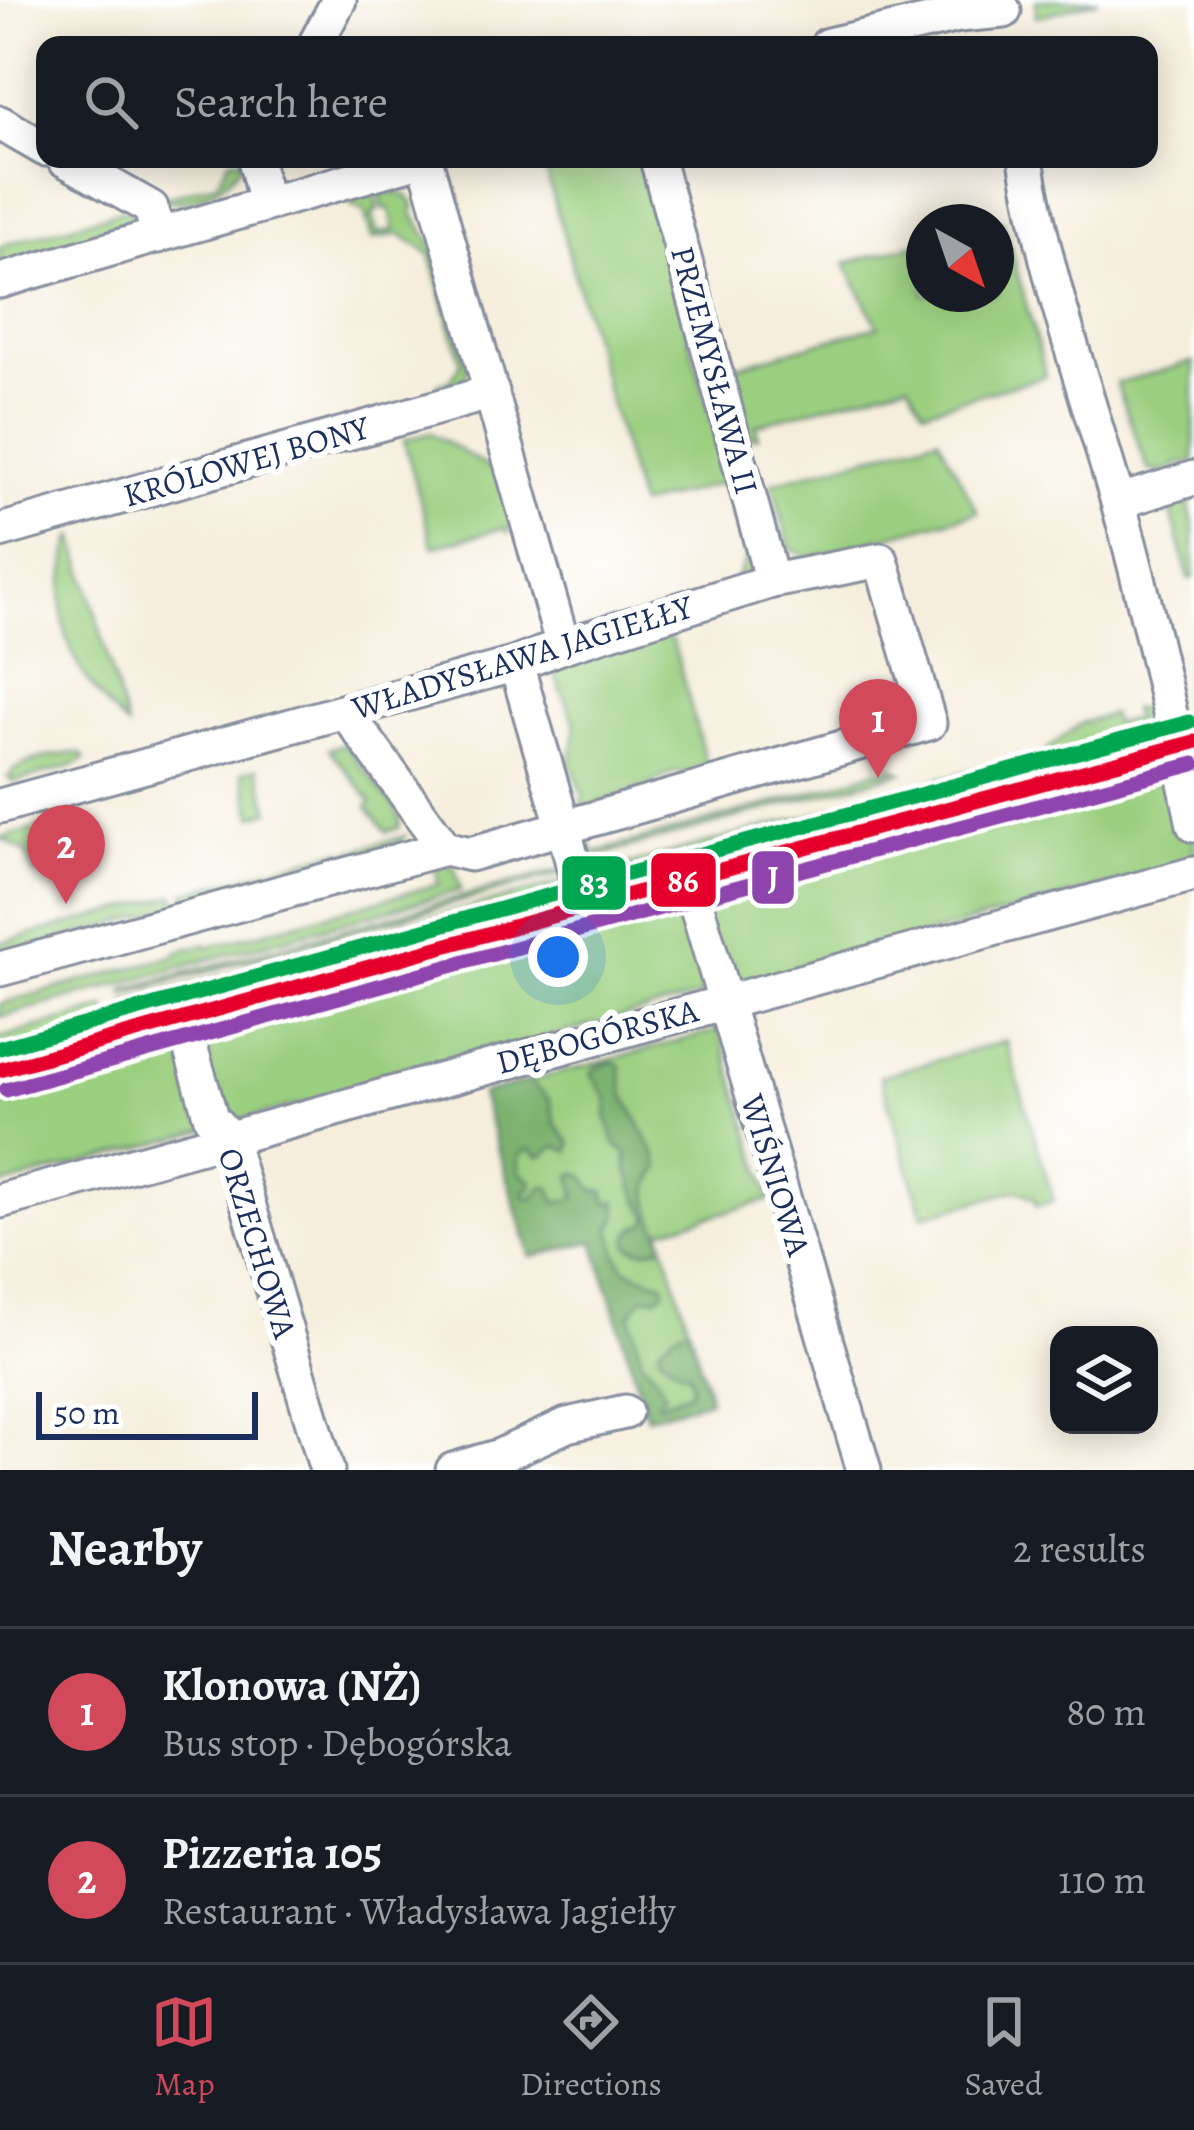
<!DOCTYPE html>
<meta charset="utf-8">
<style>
body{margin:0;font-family:Alegreya,serif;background:#20242c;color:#f1f3f6}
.controls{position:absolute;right:36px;bottom:36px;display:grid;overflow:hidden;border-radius:24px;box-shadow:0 6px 30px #0003}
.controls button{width:108px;height:108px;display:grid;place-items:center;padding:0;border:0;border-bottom:3px solid #363941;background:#171b24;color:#f1f3f6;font:60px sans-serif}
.compass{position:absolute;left:906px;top:204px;width:108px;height:108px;border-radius:50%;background:#171b24;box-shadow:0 6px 30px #0003;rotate:140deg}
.scale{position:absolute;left:36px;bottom:30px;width:222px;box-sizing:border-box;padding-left:12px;border:6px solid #1b2f5e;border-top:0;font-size:33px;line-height:42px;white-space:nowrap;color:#1b2f5e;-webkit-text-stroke:9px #fff;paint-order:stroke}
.you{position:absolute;left:558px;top:957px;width:42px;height:42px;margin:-30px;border:9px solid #fff;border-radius:50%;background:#1a73e8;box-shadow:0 0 0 18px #1a73e833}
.badge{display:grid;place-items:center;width:78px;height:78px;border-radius:50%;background:#d1495b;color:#fff;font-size:39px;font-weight:700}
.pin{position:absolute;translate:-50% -99px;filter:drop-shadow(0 3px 6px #0008)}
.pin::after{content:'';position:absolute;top:63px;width:42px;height:36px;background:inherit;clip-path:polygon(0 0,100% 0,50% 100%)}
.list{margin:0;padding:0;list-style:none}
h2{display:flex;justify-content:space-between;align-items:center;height:156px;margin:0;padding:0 48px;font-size:51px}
h2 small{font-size:39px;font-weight:400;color:#9ea1a6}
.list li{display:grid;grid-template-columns:78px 1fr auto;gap:36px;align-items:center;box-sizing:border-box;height:168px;padding:0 48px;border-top:3px solid #363941}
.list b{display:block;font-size:45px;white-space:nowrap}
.list p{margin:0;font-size:39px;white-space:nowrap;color:#9ea1a6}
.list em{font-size:39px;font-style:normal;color:#9ea1a6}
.icon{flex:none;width:66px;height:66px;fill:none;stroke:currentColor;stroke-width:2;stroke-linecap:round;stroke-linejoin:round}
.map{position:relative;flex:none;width:1194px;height:1470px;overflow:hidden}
.search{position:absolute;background:#171b24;box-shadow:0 6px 30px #0003;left:36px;right:36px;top:36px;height:132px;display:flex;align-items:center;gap:30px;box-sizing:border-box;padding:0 42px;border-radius:24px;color:#9ea1a6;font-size:45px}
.sheet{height:492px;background:#171b24}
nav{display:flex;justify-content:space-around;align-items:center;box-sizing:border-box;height:168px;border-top:3px solid #363941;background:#171b24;font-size:33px;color:#9ea1a6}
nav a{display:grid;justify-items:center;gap:6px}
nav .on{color:#d1495b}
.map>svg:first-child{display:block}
.green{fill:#9bcf80;stroke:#5b7f6f;stroke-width:3}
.forest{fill:#7cb26e;stroke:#4c7066;stroke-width:3}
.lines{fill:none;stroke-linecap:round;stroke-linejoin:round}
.minor-casing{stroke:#888e9d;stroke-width:39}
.major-casing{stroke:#888e9d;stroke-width:48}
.minor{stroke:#fff;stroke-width:33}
.major{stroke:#f9bc8a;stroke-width:42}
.bus-1-casing{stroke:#fff;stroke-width:24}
.bus-2-casing{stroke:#fff;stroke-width:24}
.bus-3-casing{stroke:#fff;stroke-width:24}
.bus-1{stroke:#e4002b;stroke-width:15}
.bus-2{stroke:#8e44ad;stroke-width:15}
.bus-3{stroke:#00a651;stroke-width:15}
.labels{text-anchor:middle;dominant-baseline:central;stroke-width:12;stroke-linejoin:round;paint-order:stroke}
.street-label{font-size:33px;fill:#1b2f5e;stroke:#fff}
.line-badge{stroke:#fff;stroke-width:4.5}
.badge-label{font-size:33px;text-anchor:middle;font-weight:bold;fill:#fff}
</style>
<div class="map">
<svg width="1194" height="1470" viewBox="0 0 1194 1470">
<rect width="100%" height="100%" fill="#fff"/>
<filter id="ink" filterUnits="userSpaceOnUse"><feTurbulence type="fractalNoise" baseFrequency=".00833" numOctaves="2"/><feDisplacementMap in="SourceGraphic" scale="24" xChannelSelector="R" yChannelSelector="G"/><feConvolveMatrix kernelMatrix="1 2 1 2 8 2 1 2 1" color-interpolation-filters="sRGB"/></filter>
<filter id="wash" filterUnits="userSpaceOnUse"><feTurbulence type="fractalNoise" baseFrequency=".004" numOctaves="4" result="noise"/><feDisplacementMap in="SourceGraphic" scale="48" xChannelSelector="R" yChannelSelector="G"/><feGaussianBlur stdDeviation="2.7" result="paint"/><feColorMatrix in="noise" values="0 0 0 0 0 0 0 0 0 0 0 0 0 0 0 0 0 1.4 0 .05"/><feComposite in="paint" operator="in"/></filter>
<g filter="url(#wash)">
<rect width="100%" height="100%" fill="#f5eedc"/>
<path class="green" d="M1036,0H1099L1036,17Z
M230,159H244C231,184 199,205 170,201C151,198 132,184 116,175L119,171L167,197L217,183Z
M551,159H643L663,232L660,235L671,262V275L689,320V339L754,568L746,577L736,578L747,559L725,482L639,506L543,161Z
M387,190L405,195L414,204L413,214L435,248L444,277L450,308L469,366L461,384L440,391L438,384L450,381L461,363L430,254L400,234L372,239L364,211L351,206V199L374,193L379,210L372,213L377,233L394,230L390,209H384L379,192Z
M123,210L133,212L131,232L0,275V246Z
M1003,221L1046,376L924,410L908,382L756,425L758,437H751L739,423L728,375L738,364L740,365L878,326L845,263L924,242V294H996V223Z
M1194,362V462L1179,464L1162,473L1148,469L1116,383Z
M431,433L499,474L514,525L508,533L506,527L433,547L404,440Z
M938,437L978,512L808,558L790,548L772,483Z
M1194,487V501L1188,503L1194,527V578L1189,579L1166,493Z
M74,536L127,727C84,684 51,636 65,573C68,559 66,548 74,536Z
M661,636L673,642L708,770L694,774L674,772L643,788L585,808L581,801L584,796L570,763L576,726L554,672L556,664L632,641Z
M1153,704C1150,713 1148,724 1141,731C1119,752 1078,758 1050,766L1046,750L1081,723L1111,714L1114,724L1135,718L1132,709Z
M344,744L396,809L400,819L399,828L387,832L367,807L372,802L329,749Z
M76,753L83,755L85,759L72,766L13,782L8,777C22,759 54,755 76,753Z
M1021,758L1027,771L1001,778L929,784L928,782Z
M893,767L902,772L591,858L586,854L583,843L588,834L594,853L805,794L857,778L875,770L885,771Z
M258,768L270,811L253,816L242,772Z
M1194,773V862L0,1186V1086L721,892L737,883L1107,783L1130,786Z
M836,808V811L768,842L595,884L591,875Z
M62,822L74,865L59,869L48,826Z
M41,827L53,870L35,875L25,852L1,838Z
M405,836L396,846L188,905L184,893L340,850L345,853Z
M434,862L454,867L461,890L0,1017V1004L177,955V951L206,944L208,947L439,884Z
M559,870L560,874L125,994V990Z
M564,882L565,894L130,1017L126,1003Z
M175,895L178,907L0,956V943Z
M106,1008L112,1022L0,1052V1038Z
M719,1030L770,1200L660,1230L710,1400L647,1417L594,1241L531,1257L481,1094Z
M1006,1041L1054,1201L1037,1206L1035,1199L1018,1190L923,1216L880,1076Z"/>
<path class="forest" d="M614,1062L620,1065L624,1094L657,1158L659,1169C637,1197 655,1215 664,1246C651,1250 641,1253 629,1245C627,1231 635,1227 647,1223L649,1218C639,1200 625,1175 627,1154L616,1145L607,1118L608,1100L591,1073L597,1067Z
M529,1081L550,1100L556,1125L571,1144L569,1151L556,1146L540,1157L530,1149L520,1154L518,1160L520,1173L532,1181V1186L524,1192L526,1198H533L544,1186L551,1188L556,1203L576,1198L571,1175L578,1173L586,1178L593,1190L603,1191L608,1204L616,1201C618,1213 620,1217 611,1227C619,1271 620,1270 663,1282L665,1289L658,1297H643L630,1315L642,1360L656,1376L665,1394L658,1400L659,1404L689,1392L692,1385L688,1372L681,1371L659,1354L660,1345L677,1332L689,1327L710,1400L647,1417L594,1241L531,1257L481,1094Z"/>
</g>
<g filter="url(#ink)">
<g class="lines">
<defs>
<path id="minor" d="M315,45L339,0
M828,45L959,15L1004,11
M0,123L45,149
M64,159L151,208L158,236
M255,159L266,204
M425,159L563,646
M657,159L772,581
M1026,159C1044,273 1084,384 1116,495C1147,604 1171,714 1194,825
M0,281L423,159
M1118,502L1194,478
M0,531L492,392
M516,664L564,829L584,907
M345,711L445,848
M0,806L516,664L563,646L772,581L881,560L929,723L470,854L445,848L0,969
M689,880L864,1470
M182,1019L211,1118L228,1137L233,1153L327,1470
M0,1201L1194,874
M453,1470L500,1456L567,1425L625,1412"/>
<path id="major" d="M0,1070L584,907L1194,742"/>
</defs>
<use href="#minor" class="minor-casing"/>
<use href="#major" class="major-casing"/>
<use href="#minor" class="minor"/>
<use href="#major" class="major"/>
<defs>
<path id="bus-1" d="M0,1070L584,907L1194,742"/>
<path id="bus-2" d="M6,1090L590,927L1194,764"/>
<path id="bus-3" d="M0,1048L579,887L1189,722"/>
</defs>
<use href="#bus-1" class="bus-1-casing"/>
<use href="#bus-2" class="bus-2-casing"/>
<use href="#bus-3" class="bus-3-casing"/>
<use href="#bus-1" class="bus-1"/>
<use href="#bus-2" class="bus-2"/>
<use href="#bus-3" class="bus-3"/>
</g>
</g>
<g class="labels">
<g class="street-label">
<text transform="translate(715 370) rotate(75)">PRZEMYSŁAWA II</text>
<text transform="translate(246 461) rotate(-16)">KRÓLOWEJ BONY</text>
<text transform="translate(522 657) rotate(-17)">WŁADYSŁAWA JAGIEŁŁY</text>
<text transform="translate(597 1036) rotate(-15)">DĘBOGÓRSKA</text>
<text transform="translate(776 1175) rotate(73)">WIŚNIOWA</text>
<text transform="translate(258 1243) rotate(73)">ORZECHOWA</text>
</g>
</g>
<g class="line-badge">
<rect x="750" y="849" width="46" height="57" rx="12" fill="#8e44ad"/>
<rect x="649" y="851" width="69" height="58" rx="12" fill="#e4002b"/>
<rect x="560" y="854" width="68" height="58" rx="12" fill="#00a651"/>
</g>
<g class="badge-label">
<text x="773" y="889">J</text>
<text x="683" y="892">86</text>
<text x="594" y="895">83</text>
</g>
</svg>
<div class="controls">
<button><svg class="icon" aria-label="layers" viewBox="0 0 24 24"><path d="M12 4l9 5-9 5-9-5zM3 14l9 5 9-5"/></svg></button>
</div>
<svg class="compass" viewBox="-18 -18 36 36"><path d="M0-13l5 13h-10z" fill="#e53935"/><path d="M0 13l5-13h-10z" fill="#9ea1a6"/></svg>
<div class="scale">50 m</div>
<div class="you"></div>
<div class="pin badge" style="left:878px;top:778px">1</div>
<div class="pin badge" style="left:66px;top:904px">2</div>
<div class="search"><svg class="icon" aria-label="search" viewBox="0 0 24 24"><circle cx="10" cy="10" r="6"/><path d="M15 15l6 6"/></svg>Search here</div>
</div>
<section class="sheet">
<h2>Nearby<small>2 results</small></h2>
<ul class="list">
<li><span class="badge">1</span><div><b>Klonowa (NŻ)</b><p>Bus stop · Dębogórska</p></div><em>80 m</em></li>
<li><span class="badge">2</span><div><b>Pizzeria 105</b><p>Restaurant · Władysława Jagiełły</p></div><em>110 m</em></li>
</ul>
</section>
<nav>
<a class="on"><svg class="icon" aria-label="map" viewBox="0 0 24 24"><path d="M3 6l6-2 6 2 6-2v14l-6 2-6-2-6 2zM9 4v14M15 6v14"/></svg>Map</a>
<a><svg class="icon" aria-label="directions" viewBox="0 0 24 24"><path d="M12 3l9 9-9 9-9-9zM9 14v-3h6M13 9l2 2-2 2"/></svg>Directions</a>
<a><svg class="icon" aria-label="saved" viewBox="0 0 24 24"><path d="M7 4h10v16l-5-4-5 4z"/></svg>Saved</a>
</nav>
